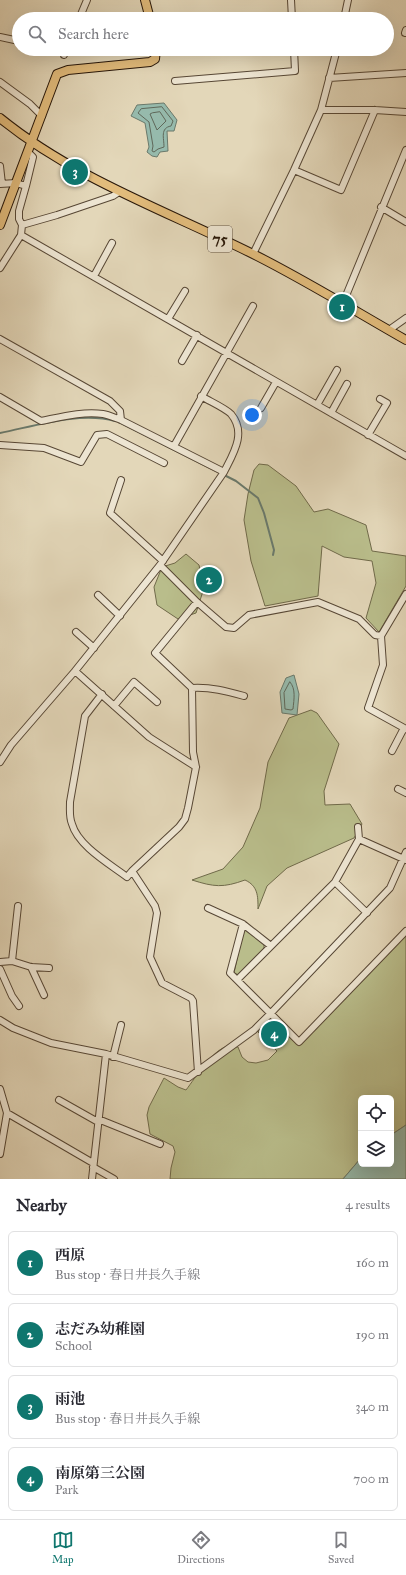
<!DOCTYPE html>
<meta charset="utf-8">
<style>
body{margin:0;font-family:"IM FELL Great Primer","Noto Serif JP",serif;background:#f2f2f3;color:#2b2b33}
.controls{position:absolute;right:12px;bottom:12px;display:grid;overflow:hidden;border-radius:6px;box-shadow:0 4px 16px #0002}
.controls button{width:36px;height:36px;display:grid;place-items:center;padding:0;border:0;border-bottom:1px solid #e1e1e2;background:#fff;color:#2b2b33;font:20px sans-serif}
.you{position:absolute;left:252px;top:415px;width:14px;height:14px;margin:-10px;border:3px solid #fff;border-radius:50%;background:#1a73e8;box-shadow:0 0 0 6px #1a73e833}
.badge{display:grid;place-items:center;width:26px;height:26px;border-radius:50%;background:#0f766e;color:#fff;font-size:13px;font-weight:700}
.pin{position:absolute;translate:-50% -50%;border:2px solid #fff;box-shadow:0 1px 4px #0006}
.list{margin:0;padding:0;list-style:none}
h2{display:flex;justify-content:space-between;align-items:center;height:52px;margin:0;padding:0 16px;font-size:17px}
h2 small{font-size:13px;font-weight:400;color:#7c7c81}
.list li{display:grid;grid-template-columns:26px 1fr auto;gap:12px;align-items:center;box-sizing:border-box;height:64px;margin:0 8px 8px;padding:0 8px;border:1px solid #e1e1e2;border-radius:6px}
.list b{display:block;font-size:15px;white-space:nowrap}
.list p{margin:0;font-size:13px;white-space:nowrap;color:#7c7c81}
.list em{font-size:13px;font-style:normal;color:#7c7c81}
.icon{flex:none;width:22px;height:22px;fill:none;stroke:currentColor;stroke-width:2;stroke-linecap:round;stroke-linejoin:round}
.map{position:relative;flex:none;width:406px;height:1179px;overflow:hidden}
.search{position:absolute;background:#fff;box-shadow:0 4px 16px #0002;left:12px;right:12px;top:12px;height:44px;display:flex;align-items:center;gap:10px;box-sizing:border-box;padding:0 14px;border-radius:22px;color:#7c7c81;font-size:15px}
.sheet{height:340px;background:#fff}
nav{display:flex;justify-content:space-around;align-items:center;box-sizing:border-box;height:56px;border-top:1px solid #e1e1e2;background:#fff;font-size:11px;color:#7c7c81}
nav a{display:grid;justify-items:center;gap:2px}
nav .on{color:#0f766e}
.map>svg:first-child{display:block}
.green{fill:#b9bd8b;stroke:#706a4a}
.water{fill:#96baac;stroke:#6a796b}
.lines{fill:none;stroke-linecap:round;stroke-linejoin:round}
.shore{stroke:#5f685a;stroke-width:1}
.stream{stroke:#6a796b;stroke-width:2}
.minor-casing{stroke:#574735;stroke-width:8}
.major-casing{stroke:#281709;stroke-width:10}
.minor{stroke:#ede5d2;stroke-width:6}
.major{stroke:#e2bc7c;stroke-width:8}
.labels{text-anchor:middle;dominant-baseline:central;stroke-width:4;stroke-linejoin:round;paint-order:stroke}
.shield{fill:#ede5d2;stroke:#635545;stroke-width:1}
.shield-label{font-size:15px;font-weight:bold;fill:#281709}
</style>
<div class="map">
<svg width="406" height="1179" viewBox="0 0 406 1179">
<rect width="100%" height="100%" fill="#e3d7b9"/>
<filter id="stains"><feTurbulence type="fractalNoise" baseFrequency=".005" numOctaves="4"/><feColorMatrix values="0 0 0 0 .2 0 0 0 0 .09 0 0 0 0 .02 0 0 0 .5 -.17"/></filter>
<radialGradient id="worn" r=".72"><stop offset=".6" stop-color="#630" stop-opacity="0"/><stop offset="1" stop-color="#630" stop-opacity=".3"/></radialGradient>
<path class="green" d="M259,464L268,465L296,486L314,512L328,509L366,525L372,551L406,556V586L379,632L366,618L376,583L372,561L344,557L322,546L318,596L265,606L251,561L244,520L248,494L254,470Z
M186,554L199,565L204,588L196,613L178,619L157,605L154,587L162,567L175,563Z
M311,710L317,713L339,744L324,791L325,805L350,804L362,824L354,838L287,868L267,886L258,909C258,896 258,886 245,880C223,888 214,887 192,880L223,869L243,847L260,808L268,762L289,718Z
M244,927H246L264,945V949L239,975L234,973Z
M406,935V1125L391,1135V1098H361V1158L343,1179H170L171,1168L175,1152L173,1146L150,1134L147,1115L149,1107L164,1078L178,1087L186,1090C196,1077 212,1050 228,1046C231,1046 235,1047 238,1047L242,1057L248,1062L256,1063L268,1060L277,1051L258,1032L268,1019H272L299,1045Z"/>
<path class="water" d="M164,103L177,120L174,131H167L168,151L160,152L157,157L152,156L147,152L149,147L145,123L131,116L137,105Z
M294,675L299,694L297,715L282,713L280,692L286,678Z
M406,1125V1179H343L361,1158V1164H391V1135Z"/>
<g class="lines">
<path class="shore" d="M162,107L173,121L171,126C160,128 164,138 164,147L158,149L154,152L152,151L153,146L149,122L138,113L141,109Z
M160,112L166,121L157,130L150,114L152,113Z
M290,682C296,689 294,699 293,709L291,710L285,709L284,693Z"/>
<path class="stream" d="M119,422L236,481L258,498L264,513L274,550L273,555
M0,433C35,426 80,411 115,421"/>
<defs>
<path id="minor" d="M291,0L292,19
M79,19L87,0
M344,19L348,0
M405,33L406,30
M0,37L19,41
M49,49L55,50
M64,55L66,49
M329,78L406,73
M175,81L295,71L294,49
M0,82L30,104L42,116
M321,110H375L406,112
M0,166L2,184
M294,170L341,190L375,110
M0,184L16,183L26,186L19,211V219L22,225L21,235L0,268
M26,186L33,157L28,152
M381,207L406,222
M22,225L57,215L113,196L119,192
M21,235L406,456
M253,254L294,170L321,110L337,49
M94,276L112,243
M343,303L406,150
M168,319L185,291
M389,330L406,318
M0,339L110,401L120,411L121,420
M182,361L197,335
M201,396C209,401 225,408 231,414C247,433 233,454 224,472
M0,397L41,421C61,417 83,411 103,414C109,415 115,418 121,420L224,472L160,565L75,671L11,745L0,762
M317,405L337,370
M261,408L276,382
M331,413L347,384
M368,435L387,403L380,399
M0,445L44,448L81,462L97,435L107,434L164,463
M174,446L253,306
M121,480L110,513L163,561
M160,565L197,602L226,627L234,628L249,615L318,602L359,619L375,635L381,636
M406,594L381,636L383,665L368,708L406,729
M98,595L120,616
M76,632L94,648
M75,671L149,737L196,767
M192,688C211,687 226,691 244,696
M102,694L85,716L70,802C70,810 69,817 72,824C78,846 110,864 127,877L132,871L179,827L185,819L188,808L196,767L193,752L192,688L155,653L197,602
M114,706L134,682L157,702
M392,751L404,728
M398,789L406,793
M358,827L359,839
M406,860L359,839L335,882L237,980L299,1042L406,931
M132,871L155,906L157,913L150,957L162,983L191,998L193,1001L198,1072
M335,882L367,913
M208,908L243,924L271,946
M12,961L18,906
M0,962L12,961L31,967L49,968
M31,967L44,995
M0,969L12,996L19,1006
M237,980L230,973L243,924
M0,1020L13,1028L51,1043L106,1054L188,1078L254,1030L271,1013L390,888L406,852
M113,1057L121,1025
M0,1089L7,1113L0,1154
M59,1100L98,1122
M7,1113L93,1163
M98,1119L160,1144
M93,1167L114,1179
M92,1179L106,1054"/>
<path id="major" d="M145,0L150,19
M0,118C75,179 167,211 253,254C305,280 355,311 406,340
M0,225L57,74L68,70L150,62L155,59L156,49"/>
</defs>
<use href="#minor" class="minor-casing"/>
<use href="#major" class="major-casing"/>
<use href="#minor" class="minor"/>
<use href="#major" class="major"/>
</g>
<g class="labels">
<rect class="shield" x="208" y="226" width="24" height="26" rx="3"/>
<g class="shield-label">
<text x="220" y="239">75</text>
</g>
</g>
<rect width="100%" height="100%" filter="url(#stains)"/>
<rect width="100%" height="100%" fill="url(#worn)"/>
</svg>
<div class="controls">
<button><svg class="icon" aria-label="locate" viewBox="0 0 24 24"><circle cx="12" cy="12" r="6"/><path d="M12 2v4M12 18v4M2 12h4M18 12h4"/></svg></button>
<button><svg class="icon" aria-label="layers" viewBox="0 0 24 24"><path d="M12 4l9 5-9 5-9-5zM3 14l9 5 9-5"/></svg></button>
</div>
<div class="you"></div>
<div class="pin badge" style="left:342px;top:307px">1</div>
<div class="pin badge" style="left:209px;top:580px">2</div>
<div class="pin badge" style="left:75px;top:172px">3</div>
<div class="pin badge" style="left:274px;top:1034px">4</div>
<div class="search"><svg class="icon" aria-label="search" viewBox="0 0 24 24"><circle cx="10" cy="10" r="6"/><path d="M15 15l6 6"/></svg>Search here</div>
</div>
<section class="sheet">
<h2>Nearby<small>4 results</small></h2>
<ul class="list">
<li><span class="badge">1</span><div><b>西原</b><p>Bus stop · 春日井長久手線</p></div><em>160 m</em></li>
<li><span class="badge">2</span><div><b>志だみ幼稚園</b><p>School</p></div><em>190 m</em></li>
<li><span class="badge">3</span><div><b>雨池</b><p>Bus stop · 春日井長久手線</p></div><em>340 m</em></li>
<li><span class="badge">4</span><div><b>南原第三公園</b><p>Park</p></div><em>700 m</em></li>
</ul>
</section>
<nav>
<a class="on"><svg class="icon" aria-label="map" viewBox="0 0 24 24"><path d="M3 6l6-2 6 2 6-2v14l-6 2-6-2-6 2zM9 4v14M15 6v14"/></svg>Map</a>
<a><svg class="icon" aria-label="directions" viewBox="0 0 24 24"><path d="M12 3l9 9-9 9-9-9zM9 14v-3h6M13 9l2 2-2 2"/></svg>Directions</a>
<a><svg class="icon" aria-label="saved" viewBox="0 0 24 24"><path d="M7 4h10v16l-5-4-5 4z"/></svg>Saved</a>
</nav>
